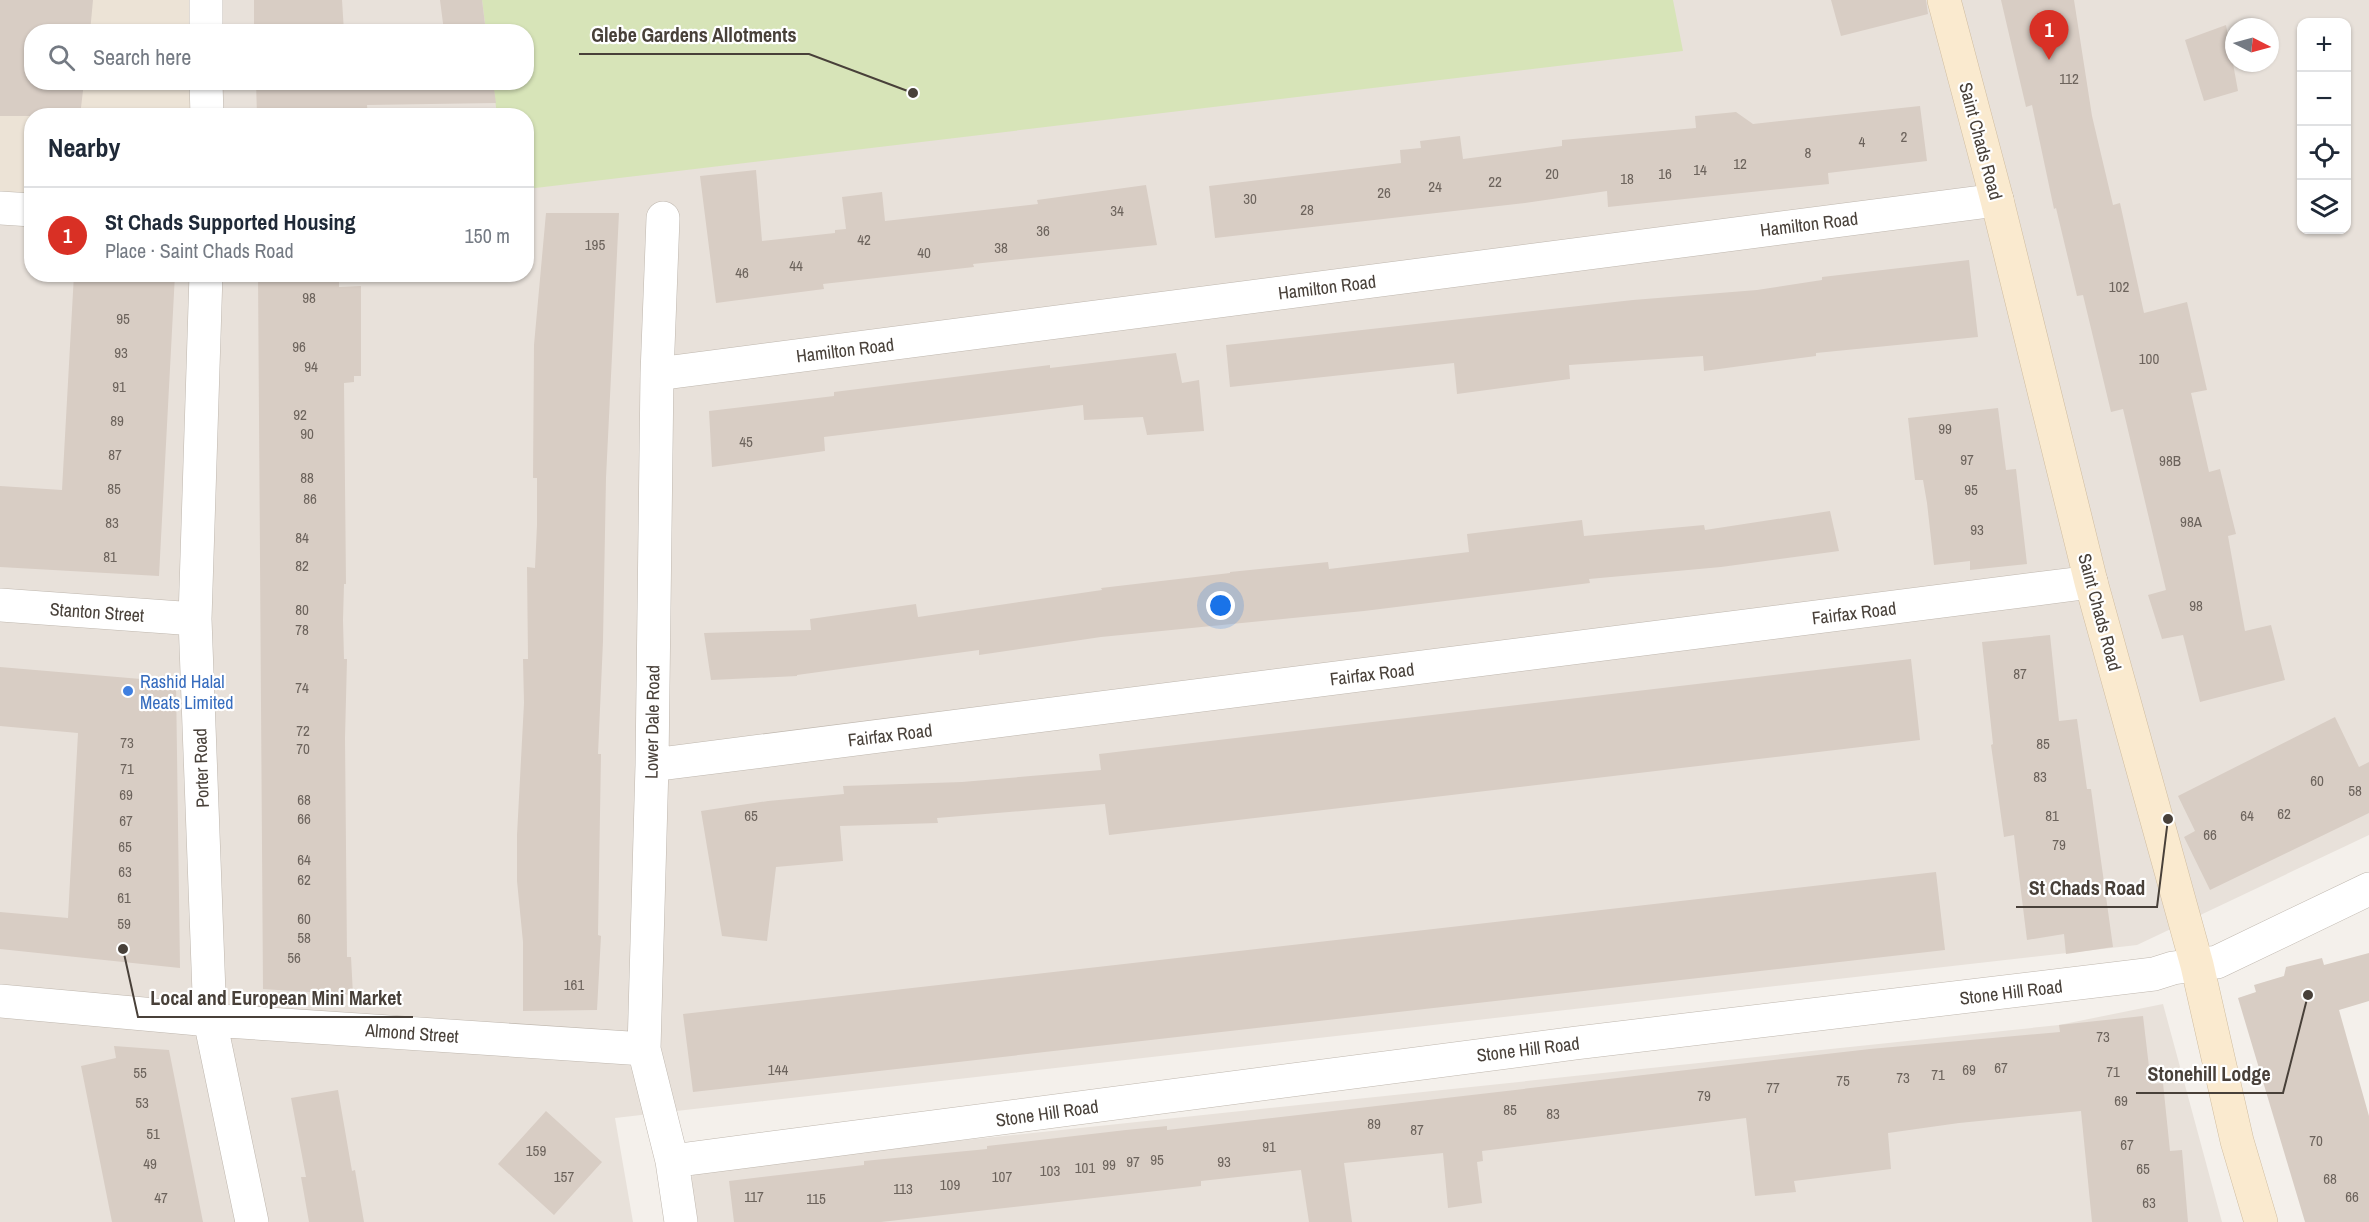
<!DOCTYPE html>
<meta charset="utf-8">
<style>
body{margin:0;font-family:"Archivo Narrow",sans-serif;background:#f6f6f7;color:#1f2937}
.controls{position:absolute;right:18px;top:18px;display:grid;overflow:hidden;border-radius:12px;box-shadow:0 2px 4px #0004}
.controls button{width:54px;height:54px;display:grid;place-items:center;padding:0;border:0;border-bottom:2px solid #e0e1e3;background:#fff;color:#1f2937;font:30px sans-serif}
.compass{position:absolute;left:2225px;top:18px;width:54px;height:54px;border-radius:50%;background:#fff;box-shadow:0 2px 4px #0004;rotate:96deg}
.you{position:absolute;left:1221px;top:606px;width:21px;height:21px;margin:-15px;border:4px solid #fff;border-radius:50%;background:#1a73e8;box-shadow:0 0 0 9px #1a73e833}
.badge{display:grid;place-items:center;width:39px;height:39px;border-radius:50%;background:#d93025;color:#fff;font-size:20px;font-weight:700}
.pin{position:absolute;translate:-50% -50px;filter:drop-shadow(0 2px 3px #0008)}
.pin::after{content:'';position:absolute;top:32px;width:21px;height:18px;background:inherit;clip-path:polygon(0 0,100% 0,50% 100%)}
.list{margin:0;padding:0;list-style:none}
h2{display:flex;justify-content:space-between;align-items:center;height:78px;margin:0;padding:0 24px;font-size:26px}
h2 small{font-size:20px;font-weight:400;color:#747a83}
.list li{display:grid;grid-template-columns:39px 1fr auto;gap:18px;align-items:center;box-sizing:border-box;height:96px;padding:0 24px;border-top:2px solid #e0e1e3}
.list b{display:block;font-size:22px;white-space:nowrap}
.list p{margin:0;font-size:20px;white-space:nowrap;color:#747a83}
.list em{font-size:20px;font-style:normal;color:#747a83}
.icon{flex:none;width:33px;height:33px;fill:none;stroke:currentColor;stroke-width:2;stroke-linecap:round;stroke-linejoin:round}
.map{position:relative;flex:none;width:2369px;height:1222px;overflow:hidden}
.search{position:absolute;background:#fff;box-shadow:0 2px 4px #0004;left:24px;top:24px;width:510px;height:66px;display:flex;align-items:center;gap:15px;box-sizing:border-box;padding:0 21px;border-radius:24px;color:#747a83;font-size:22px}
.panel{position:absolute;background:#fff;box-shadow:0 2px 4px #0004;left:24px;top:108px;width:510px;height:174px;border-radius:24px}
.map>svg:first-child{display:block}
.residential{fill:#e8e1da;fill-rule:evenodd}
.education{fill:#ece3d6}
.green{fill:#d7e4b8}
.building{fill:#d8cdc4}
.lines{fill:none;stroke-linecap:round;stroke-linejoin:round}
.street-casing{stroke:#bfb7ae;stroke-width:34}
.secondary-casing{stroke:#cfbc9f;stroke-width:34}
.street{stroke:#fff;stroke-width:33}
.secondary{stroke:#faeacf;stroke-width:33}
.shop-dot{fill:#3f7fe0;stroke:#fff;stroke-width:2}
.labels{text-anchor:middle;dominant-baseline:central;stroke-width:4.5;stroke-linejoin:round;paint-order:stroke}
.number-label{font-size:15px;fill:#6c635c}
.street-label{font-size:18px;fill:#484039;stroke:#fff}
.shop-label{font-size:18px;fill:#366cbe;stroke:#fff;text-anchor:start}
.leader{fill:none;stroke:#484039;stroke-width:2}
.callout-dot{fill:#484039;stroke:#fff;stroke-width:2}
.callout-label{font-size:20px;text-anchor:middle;font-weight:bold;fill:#484039;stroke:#fff;stroke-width:4.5;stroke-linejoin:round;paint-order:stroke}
</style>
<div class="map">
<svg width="2369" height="1222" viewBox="0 0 2369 1222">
<rect width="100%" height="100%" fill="#f4f0eb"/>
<path class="residential" d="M0,0H2369V835L2137,945L615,1118L633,1222H0ZM2302,22H2346V230H2302ZM2234,27H2270V63H2234ZM32,32H526V82H32ZM32,116H526V274H32Z
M2163,1004L2222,1222H698L690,1181L694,1173L701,1168L2059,1025Z"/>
<path class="education" d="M0,0H199V31L32,32V82L199,83V115L32,116L31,204L0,203Z"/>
<path class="green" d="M482,0H1673L1683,51L527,189L526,116L497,115L493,83L526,82V32L486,31Z"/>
<path class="building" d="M0,0H93L90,32H32V82H84L80,116H0Z
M254,0H342L344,32H254Z
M440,0H482L486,32H441L444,31Z
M1831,0H1926L1928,14L1841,36Z
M2001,0H2074L2092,116L2113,205L2120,203L2144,313L2187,302L2207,390L2191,393L2209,472L2220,469L2236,534L2228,536L2245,631L2271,625L2285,680L2200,702L2183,635L2162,639L2148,595L2166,590L2123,409L2111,412L2083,295L2077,296L2056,208L2054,209L2032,105L2026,107Z
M2226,25L2238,91L2204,101L2185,40Z
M256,82H493L496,103L367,105L368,116H257Z
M1920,106L1927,161L1828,173L1829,184L1608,207L1607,191L1525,203L1215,238L1209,186L1401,163L1400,150L1421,148L1420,141L1460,136L1463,159L1562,146V140L1696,128L1695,116L1736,112L1753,124Z
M756,170L762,241L835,233V230L846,229L842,197L882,192L885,221L1038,204L1037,200L1146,185L1157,245L973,264L974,267L823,284L824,289L716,303L700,176Z
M546,213H619L606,478L603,641L598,754H601L598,935L601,936L597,1010L523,1011V942L517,881V835L524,703L523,659H528L527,567L535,568L537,525V478H533L534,345Z
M1969,260L1978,337L1816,353V356L1704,371L1703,356L1569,365L1570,379L1457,394L1454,363L1230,387L1226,345L1633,300L1757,290L1822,280V277Z
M74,274H175L159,576L0,567V486L62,490Z
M258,274H339V287L361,286V376H354V382L344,383L346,584H344L343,620L344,659H347L345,738L347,957H351L353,995L263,989Z
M1176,353L1182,383L1199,380L1204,431L1147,435L1143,417L1084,420L1083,405L824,437L825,451L712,467L709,411L834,396V392L1050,365V368Z
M1998,408L2006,470L2016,469L2027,564L1970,570V561L1934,565L1927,503L1923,480H1915L1908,418Z
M1830,511L1839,551L1721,567L1589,579L1590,583L1364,611L1101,637L979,655V650L797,675V676L711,680L704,633L811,630L810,619L916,604L918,617L1102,590L1101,588L1230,573V572L1328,562L1329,569L1469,552L1467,534L1582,520L1584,536L1704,525L1705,530Z
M2050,635L2059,721L2077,719L2087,789H2091L2113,947L2066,954L2064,934L2027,940L2014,835L2004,837L1991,745L1993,744L1982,642Z
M1911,659L1920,740L1109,835L1105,804L937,818L938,823L840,826L843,861L776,867L767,941L722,936L701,811L768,801L844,794L843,786L962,782L1101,770L1099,754Z
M0,667L176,682L180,968L0,949V912L68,918L78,733L0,726Z
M2335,717L2359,767L2369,762V813L2210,890L2184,837L2195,831L2178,796Z
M1936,872L1945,950L693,1092L683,1014Z
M2369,953V1001L2339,1010L2369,1116V1222H2305L2238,998L2256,992L2254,985L2284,976L2286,967L2322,958L2324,965Z
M2143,1016L2151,1084L2163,1083L2170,1151L2182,1150L2188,1222H2092L2081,1111L1959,1123L1888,1133L1891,1169L1794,1181L1796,1192L1755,1196L1746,1118L1482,1151L1483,1161L1477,1162L1482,1203L1448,1208L1443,1153L1344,1163L1352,1222H1309L1301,1170L1201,1181V1186L881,1222H734L729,1181L864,1165V1161L987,1149V1146L1126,1130L1167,1126V1130L1870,1049L2060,1032L2059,1025Z
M114,1046L169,1050L203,1222H112L81,1066L116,1058Z
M338,1090L352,1171L355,1170L364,1222H309L301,1177H306L291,1098Z
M546,1111L602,1162L554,1215L498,1164Z"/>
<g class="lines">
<defs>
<path id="street" d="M206,0V32
M206,82L207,116
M0,208L32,210
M663,218L657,374L652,765L644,1049L672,1161L681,1222
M206,274L195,619L210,1020L252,1222
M657,374L1997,200
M0,605L195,619
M652,765L2091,582
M0,1001L210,1020L644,1049
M672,1161L1576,1043L2154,974L2173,968L2217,962L2369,889"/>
<path id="secondary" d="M1944,0L1997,200L2091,582L2197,965L2237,1141L2261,1222"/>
</defs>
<use href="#street" class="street-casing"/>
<use href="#secondary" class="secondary-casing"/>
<use href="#street" class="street"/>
<use href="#secondary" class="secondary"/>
</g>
<circle class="shop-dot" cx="128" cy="691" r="6"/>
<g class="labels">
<g class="number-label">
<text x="2069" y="78">112</text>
<text x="1904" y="136">2</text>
<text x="1862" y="141">4</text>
<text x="1808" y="152">8</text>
<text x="1740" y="163">12</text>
<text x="1700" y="169">14</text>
<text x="1552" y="173">20</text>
<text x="1665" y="173">16</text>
<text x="1627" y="178">18</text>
<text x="1495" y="181">22</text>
<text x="1435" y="186">24</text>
<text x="1384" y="192">26</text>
<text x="1250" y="198">30</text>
<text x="1307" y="209">28</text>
<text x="1117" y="210">34</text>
<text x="1043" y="230">36</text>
<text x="864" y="239">42</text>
<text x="595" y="244">195</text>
<text x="1001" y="247">38</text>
<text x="924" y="252">40</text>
<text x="796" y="265">44</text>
<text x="742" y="272">46</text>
<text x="2119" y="286">102</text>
<text x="309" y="297">98</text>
<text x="123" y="318">95</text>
<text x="299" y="346">96</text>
<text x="121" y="352">93</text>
<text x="2149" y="358">100</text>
<text x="311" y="366">94</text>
<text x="119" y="386">91</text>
<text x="300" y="414">92</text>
<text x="117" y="420">89</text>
<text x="1945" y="428">99</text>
<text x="307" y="433">90</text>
<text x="746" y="441">45</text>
<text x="115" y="454">87</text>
<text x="1967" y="459">97</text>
<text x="2170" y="460">98B</text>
<text x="307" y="477">88</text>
<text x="114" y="488">85</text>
<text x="1971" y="489">95</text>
<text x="310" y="498">86</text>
<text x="2191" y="521">98A</text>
<text x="112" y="522">83</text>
<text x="1977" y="529">93</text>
<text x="302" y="537">84</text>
<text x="110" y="556">81</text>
<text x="302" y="565">82</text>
<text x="2196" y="605">98</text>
<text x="302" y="609">80</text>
<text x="302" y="629">78</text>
<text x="2020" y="673">87</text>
<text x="302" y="687">74</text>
<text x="303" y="730">72</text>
<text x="127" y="742">73</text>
<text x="2043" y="743">85</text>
<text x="303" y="748">70</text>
<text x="127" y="768">71</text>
<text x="2040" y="776">83</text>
<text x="2317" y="780">60</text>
<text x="2355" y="790">58</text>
<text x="126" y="794">69</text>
<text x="304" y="799">68</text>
<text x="2284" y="813">62</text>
<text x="751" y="815">65</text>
<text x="2052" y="815">81</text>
<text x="2247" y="815">64</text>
<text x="304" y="818">66</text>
<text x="126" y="820">67</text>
<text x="2210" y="834">66</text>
<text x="2059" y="844">79</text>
<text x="125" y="846">65</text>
<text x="304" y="859">64</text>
<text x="125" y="871">63</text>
<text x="304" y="879">62</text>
<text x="124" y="897">61</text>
<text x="304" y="918">60</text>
<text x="124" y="923">59</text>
<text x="304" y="937">58</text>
<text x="294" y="957">56</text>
<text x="574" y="984">161</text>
<text x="2103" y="1036">73</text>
<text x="2001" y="1067">67</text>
<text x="778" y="1069">144</text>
<text x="1969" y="1069">69</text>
<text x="2113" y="1071">71</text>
<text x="140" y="1072">55</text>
<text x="1938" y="1074">71</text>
<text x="1903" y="1077">73</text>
<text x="1843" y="1080">75</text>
<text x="1773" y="1087">77</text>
<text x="1704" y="1095">79</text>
<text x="2121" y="1100">69</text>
<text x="142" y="1102">53</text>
<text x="1510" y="1109">85</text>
<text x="1553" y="1113">83</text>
<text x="1374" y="1123">89</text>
<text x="1417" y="1129">87</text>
<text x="153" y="1133">51</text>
<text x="2316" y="1140">70</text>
<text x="2127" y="1144">67</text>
<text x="1269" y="1146">91</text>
<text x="536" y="1150">159</text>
<text x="1157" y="1159">95</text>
<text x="1133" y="1161">97</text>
<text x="1224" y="1161">93</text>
<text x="150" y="1163">49</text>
<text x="1109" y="1164">99</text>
<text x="1085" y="1167">101</text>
<text x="2143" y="1168">65</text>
<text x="1050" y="1170">103</text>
<text x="564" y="1176">157</text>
<text x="1002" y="1176">107</text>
<text x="2330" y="1178">68</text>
<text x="950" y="1184">109</text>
<text x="903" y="1188">113</text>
<text x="754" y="1196">117</text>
<text x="2352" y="1196">66</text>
<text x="161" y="1197">47</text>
<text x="816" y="1198">115</text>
<text x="2149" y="1202">63</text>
</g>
<g class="street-label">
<text transform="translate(1981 141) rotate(75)">Saint Chads Road</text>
<text transform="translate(1809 224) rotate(-7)">Hamilton Road</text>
<text transform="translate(1327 287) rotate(-7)">Hamilton Road</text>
<text transform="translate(845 350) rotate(-7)">Hamilton Road</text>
<text transform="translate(97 612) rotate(4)">Stanton Street</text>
<text transform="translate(2100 612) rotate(75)">Saint Chads Road</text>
<text transform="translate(1854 613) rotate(-7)">Fairfax Road</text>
<text transform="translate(1372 674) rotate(-7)">Fairfax Road</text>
<text transform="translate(652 722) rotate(-89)">Lower Dale Road</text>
<text transform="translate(890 735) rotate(-7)">Fairfax Road</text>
<text transform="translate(201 768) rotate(-92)">Porter Road</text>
<text transform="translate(2011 992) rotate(-7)">Stone Hill Road</text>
<text transform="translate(412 1033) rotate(4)">Almond Street</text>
<text transform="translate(1528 1049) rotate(-7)">Stone Hill Road</text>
<text transform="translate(1047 1113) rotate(-8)">Stone Hill Road</text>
</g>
<g class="shop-label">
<text x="140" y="681">Rashid Halal<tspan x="140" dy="21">Meats Limited</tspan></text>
</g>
</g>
<path class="leader" d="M913 93L809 54H579M2168 819L2157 907H2016M123 949L138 1017H413M2308 995L2283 1093H2136"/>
<g class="callout-dot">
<circle cx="913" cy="93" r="6"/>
<circle cx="2168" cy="819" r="6"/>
<circle cx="123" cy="949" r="6"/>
<circle cx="2308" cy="995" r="6"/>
</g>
<g class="callout-label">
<text x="694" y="42">Glebe Gardens Allotments</text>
<text x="2087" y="895">St Chads Road</text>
<text x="276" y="1005">Local and European Mini Market</text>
<text x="2209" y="1081">Stonehill Lodge</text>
</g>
</svg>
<div class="controls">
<button>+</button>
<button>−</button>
<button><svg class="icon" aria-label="locate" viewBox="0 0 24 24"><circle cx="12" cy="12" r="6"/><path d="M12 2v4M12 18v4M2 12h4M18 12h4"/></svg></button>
<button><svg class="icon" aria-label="layers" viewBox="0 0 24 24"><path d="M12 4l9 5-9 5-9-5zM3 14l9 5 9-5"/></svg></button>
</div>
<svg class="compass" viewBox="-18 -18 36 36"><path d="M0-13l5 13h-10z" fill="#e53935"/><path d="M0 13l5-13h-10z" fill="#747a83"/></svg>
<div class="you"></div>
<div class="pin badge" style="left:2049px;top:60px">1</div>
<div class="search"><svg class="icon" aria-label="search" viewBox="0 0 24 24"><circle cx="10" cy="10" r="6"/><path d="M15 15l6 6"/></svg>Search here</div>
<section class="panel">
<h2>Nearby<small></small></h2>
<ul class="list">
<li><span class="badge">1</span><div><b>St Chads Supported Housing</b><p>Place · Saint Chads Road</p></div><em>150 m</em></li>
</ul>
</section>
</div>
